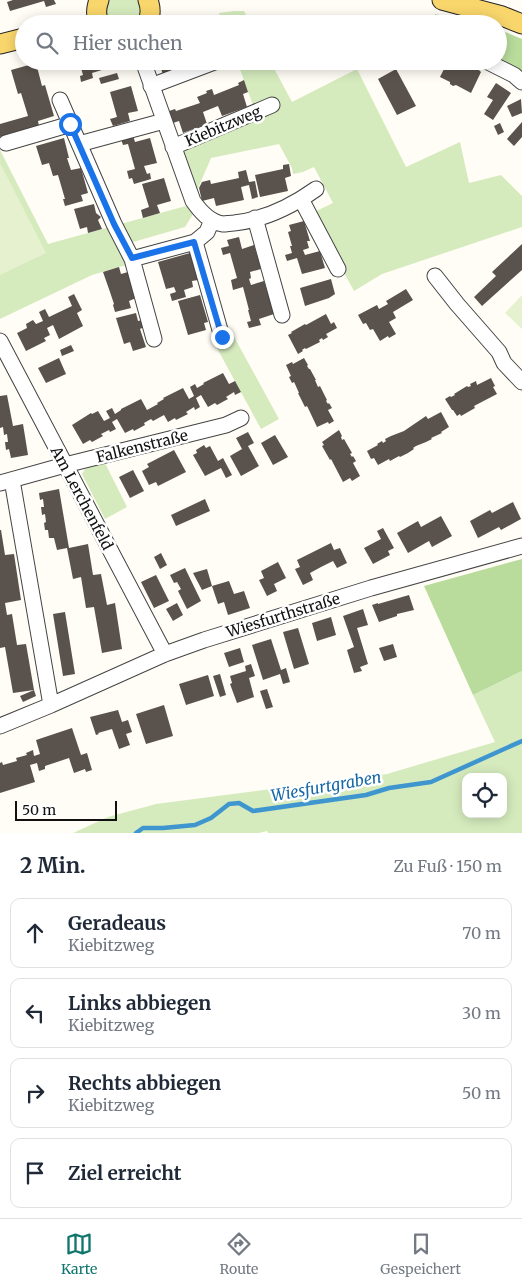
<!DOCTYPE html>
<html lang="de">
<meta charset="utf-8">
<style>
body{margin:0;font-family:Merriweather,serif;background:#f2f2f3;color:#1f2937}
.controls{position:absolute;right:15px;bottom:15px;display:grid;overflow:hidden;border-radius:10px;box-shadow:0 2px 12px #0003}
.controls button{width:45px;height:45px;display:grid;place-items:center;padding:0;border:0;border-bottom:1px solid #e0e1e3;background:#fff;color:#1f2937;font:25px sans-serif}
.scale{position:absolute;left:15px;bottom:12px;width:102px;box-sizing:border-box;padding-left:5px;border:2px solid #111;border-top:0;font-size:14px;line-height:18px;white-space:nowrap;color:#111;-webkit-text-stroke:4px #fff;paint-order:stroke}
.stop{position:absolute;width:15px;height:15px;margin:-11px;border:4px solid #1a73e8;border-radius:50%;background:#fff}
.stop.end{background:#1a73e8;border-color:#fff;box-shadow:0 1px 5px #0008}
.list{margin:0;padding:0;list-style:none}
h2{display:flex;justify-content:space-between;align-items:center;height:65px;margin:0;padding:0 20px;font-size:21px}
h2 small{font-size:16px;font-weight:400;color:#747a83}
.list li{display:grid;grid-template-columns:32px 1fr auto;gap:15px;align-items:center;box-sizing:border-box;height:70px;margin:0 10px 10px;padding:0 10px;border:1px solid #e0e1e3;border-radius:10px}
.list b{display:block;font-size:19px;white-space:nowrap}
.list p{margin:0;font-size:16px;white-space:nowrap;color:#747a83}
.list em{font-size:16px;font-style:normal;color:#747a83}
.icon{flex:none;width:28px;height:28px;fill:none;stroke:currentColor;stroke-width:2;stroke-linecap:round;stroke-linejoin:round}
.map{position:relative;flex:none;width:522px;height:833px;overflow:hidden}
.search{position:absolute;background:#fff;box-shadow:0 2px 12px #0003;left:15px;right:15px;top:15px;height:55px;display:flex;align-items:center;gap:12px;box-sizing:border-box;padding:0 18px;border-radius:28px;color:#747a83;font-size:19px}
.sheet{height:385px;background:#fff}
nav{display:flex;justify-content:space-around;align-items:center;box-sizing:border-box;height:70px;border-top:1px solid #e0e1e3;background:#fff;font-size:14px;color:#747a83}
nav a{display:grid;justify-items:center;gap:2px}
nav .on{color:#0f766e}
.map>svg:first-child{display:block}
.green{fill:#d5ebbd;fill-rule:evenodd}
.forest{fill:#b9dc9c}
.pitch{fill:#e6f2cf}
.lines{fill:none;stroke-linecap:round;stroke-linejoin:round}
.stream{stroke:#3f96cf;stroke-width:4.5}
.building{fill:#5a524d}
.minor-casing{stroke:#444;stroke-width:17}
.major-casing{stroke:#222;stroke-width:21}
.minor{stroke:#fff;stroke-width:15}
.major{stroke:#f9d66b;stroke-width:19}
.route{stroke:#1a73e8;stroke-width:6}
.labels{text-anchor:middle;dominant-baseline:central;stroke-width:5;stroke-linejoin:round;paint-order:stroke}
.street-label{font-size:15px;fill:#111;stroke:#fff}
.water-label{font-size:16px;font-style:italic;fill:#1768a6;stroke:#fff}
</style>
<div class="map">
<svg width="522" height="833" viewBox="0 0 522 833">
<rect width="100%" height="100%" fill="#fffdf5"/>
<path class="green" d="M107,0H141L143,5L139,24H108L105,17Z
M234,11H244L251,24H223L219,13Z
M237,61H270L292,102L357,69L406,167L460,142L469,183L501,175L522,196V227L382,274L354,291L342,269L306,216L333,203L314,167L303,172L293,174L292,168L279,144L211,158L196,193L181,156L184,140L254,108Z
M0,150L48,244L186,206L193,214L185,227L130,243V264L92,275L0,319Z
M232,333L279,419L261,429L212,339Z
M105,463L127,507L105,519L82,474L85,469Z
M522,671V833H268L267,831L259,833H73L108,817L156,804L387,774L495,742L473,695ZM466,777H503V814H466Z"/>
<path class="forest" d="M435,14L480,24H439Z
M498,29L522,39V72L498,59Z
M522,559V671L473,695L424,586Z"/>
<path class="pitch" d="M0,163L46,253L0,275Z
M522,295V329L505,313Z"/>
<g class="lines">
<path class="stream" d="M136,833L143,828H163L195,825L211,818L229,804L239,803L253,811L366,795L389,788L431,782L522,741"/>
</g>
<path class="building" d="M13,0H54L56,4L46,7L44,1L10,11L7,2Z
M311,19L327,23L326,24H310Z
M79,61H102L105,69L92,73L93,78L81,82L80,76L83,75Z
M150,61H185L187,66L163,75L159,62L151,64Z
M448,61H460L478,69L481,72L471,93L456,85L453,86L450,84V82L440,77Z
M36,63L42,86L45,85L54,116L38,121L39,126L11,134V133L0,137V124L28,116L21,93L18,94L11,70Z
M396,69L416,106L397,115L378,79Z
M117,73L119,79L101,84L99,78Z
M244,80L248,92L243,94L247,107L222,116L218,106L203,112L207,124L183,133L179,121L173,123L169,111L175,109L176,111L200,103L197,97L207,93L206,91L212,89L214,95L239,85L238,83Z
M496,83L511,93L493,120L484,114L493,100L487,97Z
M131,86L138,111L128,113L130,121L113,126L110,119L117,117L110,92Z
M521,99L522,113L512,117L507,106Z
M522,122V137L514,146L507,139Z
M500,123L504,132L498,135L494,126Z
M133,135L135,142L150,138L157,163L144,166L147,174L150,173L151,179L134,184L132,178L129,179L127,171L135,169L128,144L123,145L121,139Z
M64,138L69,158H67L71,170L81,168L88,193L81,195L83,201L65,206L63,199H65L58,175L53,176L49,163L42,165L36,146Z
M289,164L291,176L285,178L288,191L260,197L255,175L283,169V165Z
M246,170L249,182L255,181L258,197L252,199L249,185L241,187L244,200L216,206L214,198L202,201L199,188L202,182L210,180L211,184L239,178L238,172Z
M164,178L171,201L157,205L160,213L143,218L141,210L149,207L142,184Z
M94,204L96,213L101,217L98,220L102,229L88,233L87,227L80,229L74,209Z
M304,221L310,241H307L309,248L303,250L305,255L320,251L325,268L302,274L297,258L287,261L285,255L292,253L290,246H292L288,232L291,231L289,225Z
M239,237L242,249L254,245L261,269L250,272L251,278L249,279L251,285L264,281L274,314L259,319L261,325L249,328L247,322L251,321L248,310H249L243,287L233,290L231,280L237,278L230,253L223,255L221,248L229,246L227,240Z
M522,244V270L482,306L474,297L496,276L492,272Z
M190,253L198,280L192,281L193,287L184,290L186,297L172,301L170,294L176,292L174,287L166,289L158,262Z
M119,267L121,274L128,272L136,298L129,301L131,308L115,312L113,305L114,304L110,292L103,272Z
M331,279L335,294L329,298L305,306L300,288Z
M406,289L413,300L393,312L396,318L389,322L396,334L389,338L388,336L380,341L373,329L370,330L366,323L363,324L358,315L377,305L379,309L388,304L386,301Z
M74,294L82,310L77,313L83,326L59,339L53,325L47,328L50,335L44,338L46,341L26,351L17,333L27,328L26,324L33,320L36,324L43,321L39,312L45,309L49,317L72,306L68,297Z
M200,295L208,322L204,323L206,330L188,335L178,301Z
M136,313L138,321L142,320L144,327L140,329L146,347L133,351L130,342L124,344L116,318Z
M326,314L331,324L334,322L337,328L326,334L328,337L323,340L322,338L319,340L320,342L306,349L305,348L302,350L303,351L298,354L288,335L292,333L291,332L305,324L306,325Z
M71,345L74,351L62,356L60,350Z
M59,358L66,374L46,383L38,368Z
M304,358L308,365L307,366L309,369H310L316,380H315L318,387L320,386L327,400L326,401L328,404L329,403L332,408L328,410L334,421L329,424L328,422L317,427L309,410L307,406L305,407L298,393H299L295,384L294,382L292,383L289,377L291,376L286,365L292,362L293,364Z
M223,373L229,384L235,381L241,392L235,395L234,392L226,397L228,399L217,405L215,403L208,407L201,395L196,398L200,407L195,410L194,407L186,412L188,414L176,420L175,418L168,422L164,415L153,421L151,419L144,423L145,425L134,431L133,429L125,433L117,419L112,422L116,429L110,432L109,430L101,434L103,436L92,442L90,440L83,444L72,425L91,413L92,414L98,411L104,421L110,418L106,411L112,408L115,414L121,410V409L141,399L147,410L158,404L157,403L164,399L163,398L183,388L189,399L194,396L190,387L195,384L197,388L204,384L203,383Z
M491,378L495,386L493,387L497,394L474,406L475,408L461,416L460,414L457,416L453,410H452L445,399L450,396L451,397L455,395L454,394L467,386L468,387L471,386L470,384L476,381L477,385Z
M7,395L13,426L23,424L28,455L11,458L9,449L6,450L5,442H8L7,434L4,435L3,427L0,428V396Z
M441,412L449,427L441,432L442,433L431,438L432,439L426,442L416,446L413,448L414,449L408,453L400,457L399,456L390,461L389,459L378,465L374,458L371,459L367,451L378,445L377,444L382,441L383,443L386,441L385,439L391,436L404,431L426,416L428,419Z
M339,430L342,436L341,437L342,440L344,439L352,453L350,454L352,457L353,456L356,461L353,463L360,476L352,481L350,478L343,482L331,459L330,460L322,446L324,445L322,442Z
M248,432L254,443L248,446L259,466L241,476L230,456L242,449L236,438Z
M275,435L288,457L273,465L261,443Z
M204,445L206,448L210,446L218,461L223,458L232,475L226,478L221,468L205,476L193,455L197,453L196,450Z
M174,450L186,472L158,486L156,482L149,485L142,471L149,467L147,464Z
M133,470L144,491L130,498L119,477Z
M59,489L69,548L88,544L93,575L101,574L107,605L115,603L122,649L102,653L94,607L86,608L81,577L73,579L67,548L57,550L54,538H49L48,530H45L44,523L46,522L45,514L42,515L41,507H44L43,499L40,500L39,493Z
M205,499L210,511L176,526L171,515Z
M513,502L521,519L501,530L499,527L478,538L470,521L490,510L492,513Z
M441,516L452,536L432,547L429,541L408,553L397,533L418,521L421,527Z
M383,528L394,548L388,551L390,555L373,564L364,548L381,539L377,531Z
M0,530H1L5,555L14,554L21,600L5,603L7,615L12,614L17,645L26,644L34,690L13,693L5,647L0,648Z
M331,543L334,550L340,548L347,563L337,568L333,561L321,567L310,573L313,580L303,585L295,569L300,567L297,560Z
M161,553L167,565L160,569L154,557Z
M278,562L286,578L274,584L277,591L267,596L259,580L264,578L261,571Z
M185,568L201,601L187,609L178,591L181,589L177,582L174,583L170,575Z
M207,569L212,586L229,581L234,594L244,591L250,608L228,615L224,602L218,604L212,586L202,590L193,573Z
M156,575L169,601L154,608L141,582Z
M409,595L414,610L397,614V616L379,622L372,605L378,603V604Z
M177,603L183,615L173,621L166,609Z
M363,609L368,625L357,628L368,664L360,667L362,671L354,673L347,650L354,647L343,616Z
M65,612L75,674L63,676L53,614Z
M331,617L336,635L317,641L312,623Z
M298,628L309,664L294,669L283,632Z
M271,639L281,670L286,668L290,682L283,684L280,674L263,680L252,645Z
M393,644L397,657L384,661L379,648Z
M240,648L244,662L229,667L224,653Z
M251,664L255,676L249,678L254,697L237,703L230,684L232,683L230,676L246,671L245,666Z
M220,674L226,695L220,697L213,676Z
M208,675L214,696L186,705L179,684Z
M267,689L273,707L266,709L260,691Z
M34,690L36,696L23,702L20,696Z
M164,705L173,736L146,744L136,714Z
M118,710L122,722L128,720L132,732L126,734L130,745L119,749L112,729L98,733L99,734L96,735L90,717Z
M72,728L81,755L87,753L92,770L86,772L85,769L74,773L69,758L45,766V769L39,771L37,763L30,765L35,782L0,793V763L2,762L3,765L17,761L16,758L27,755L26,753L33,750L34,756L40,754L36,740Z"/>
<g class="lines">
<defs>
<path id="minor" d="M143,61L193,201C200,211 209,222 223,224C226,224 231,223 234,223C264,220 292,206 316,189
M486,61L514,75L522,82
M151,86L217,61
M60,100L114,224L132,259L154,339
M6,143L71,124
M79,144L164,121
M173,147L272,105
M301,199L338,269
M255,218L282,315
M195,242L222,337
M132,259L195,242L207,232L212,220
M435,276L457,304L499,352L504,363L522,382
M0,341L165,654
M12,480L51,705
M0,483L65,465L226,425L241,418
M0,726L51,705L165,654L204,640L371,588L522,546"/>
<path id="major" d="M99,0C96,8 95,16 100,24
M442,0L502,16L522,24
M147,24C151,16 151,8 148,0
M0,44L24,38"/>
</defs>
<use href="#minor" class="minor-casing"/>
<use href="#major" class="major-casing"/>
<use href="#minor" class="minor"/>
<use href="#major" class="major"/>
</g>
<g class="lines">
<path class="route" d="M70,124L114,224L132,258L194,242L222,337"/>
</g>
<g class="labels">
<g class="street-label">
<text transform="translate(223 126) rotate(-23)">Kiebitzweg</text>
<text transform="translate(142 446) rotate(-14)">Falkenstraße</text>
<text transform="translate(82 498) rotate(62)">Am Lerchenfeld</text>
<text transform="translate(283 615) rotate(-17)">Wiesfurthstraße</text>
</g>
<g class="water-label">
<text transform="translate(326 786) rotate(-10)">Wiesfurtgraben</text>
</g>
</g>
</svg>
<div class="controls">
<button><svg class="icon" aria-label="locate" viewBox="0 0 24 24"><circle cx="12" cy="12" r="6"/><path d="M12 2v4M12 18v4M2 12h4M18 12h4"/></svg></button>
</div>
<div class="scale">50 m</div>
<div class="stop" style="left:70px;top:124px"></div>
<div class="stop end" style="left:222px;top:337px"></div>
<div class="search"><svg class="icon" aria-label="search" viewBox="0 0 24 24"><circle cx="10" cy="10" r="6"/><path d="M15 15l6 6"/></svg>Hier suchen</div>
</div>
<section class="sheet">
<h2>2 Min.<small>Zu Fuß · 150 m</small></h2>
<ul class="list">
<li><svg class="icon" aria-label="ahead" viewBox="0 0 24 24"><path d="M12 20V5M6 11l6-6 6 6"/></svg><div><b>Geradeaus</b><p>Kiebitzweg</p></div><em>70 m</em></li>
<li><svg class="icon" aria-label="left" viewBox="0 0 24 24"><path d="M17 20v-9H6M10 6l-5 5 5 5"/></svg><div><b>Links abbiegen</b><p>Kiebitzweg</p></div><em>30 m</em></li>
<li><svg class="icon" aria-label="right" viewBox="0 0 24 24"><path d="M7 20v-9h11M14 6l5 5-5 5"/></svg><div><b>Rechts abbiegen</b><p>Kiebitzweg</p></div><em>50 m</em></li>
<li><svg class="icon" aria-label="arrive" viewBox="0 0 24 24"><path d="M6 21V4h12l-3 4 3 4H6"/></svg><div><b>Ziel erreicht</b></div></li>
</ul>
</section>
<nav>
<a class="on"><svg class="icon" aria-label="map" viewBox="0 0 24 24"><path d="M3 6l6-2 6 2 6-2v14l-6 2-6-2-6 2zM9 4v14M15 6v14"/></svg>Karte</a>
<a><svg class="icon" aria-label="directions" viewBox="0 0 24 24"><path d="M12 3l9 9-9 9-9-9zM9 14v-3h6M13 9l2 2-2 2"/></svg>Route</a>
<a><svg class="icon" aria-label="saved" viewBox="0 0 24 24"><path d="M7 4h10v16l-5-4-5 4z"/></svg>Gespeichert</a>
</nav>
